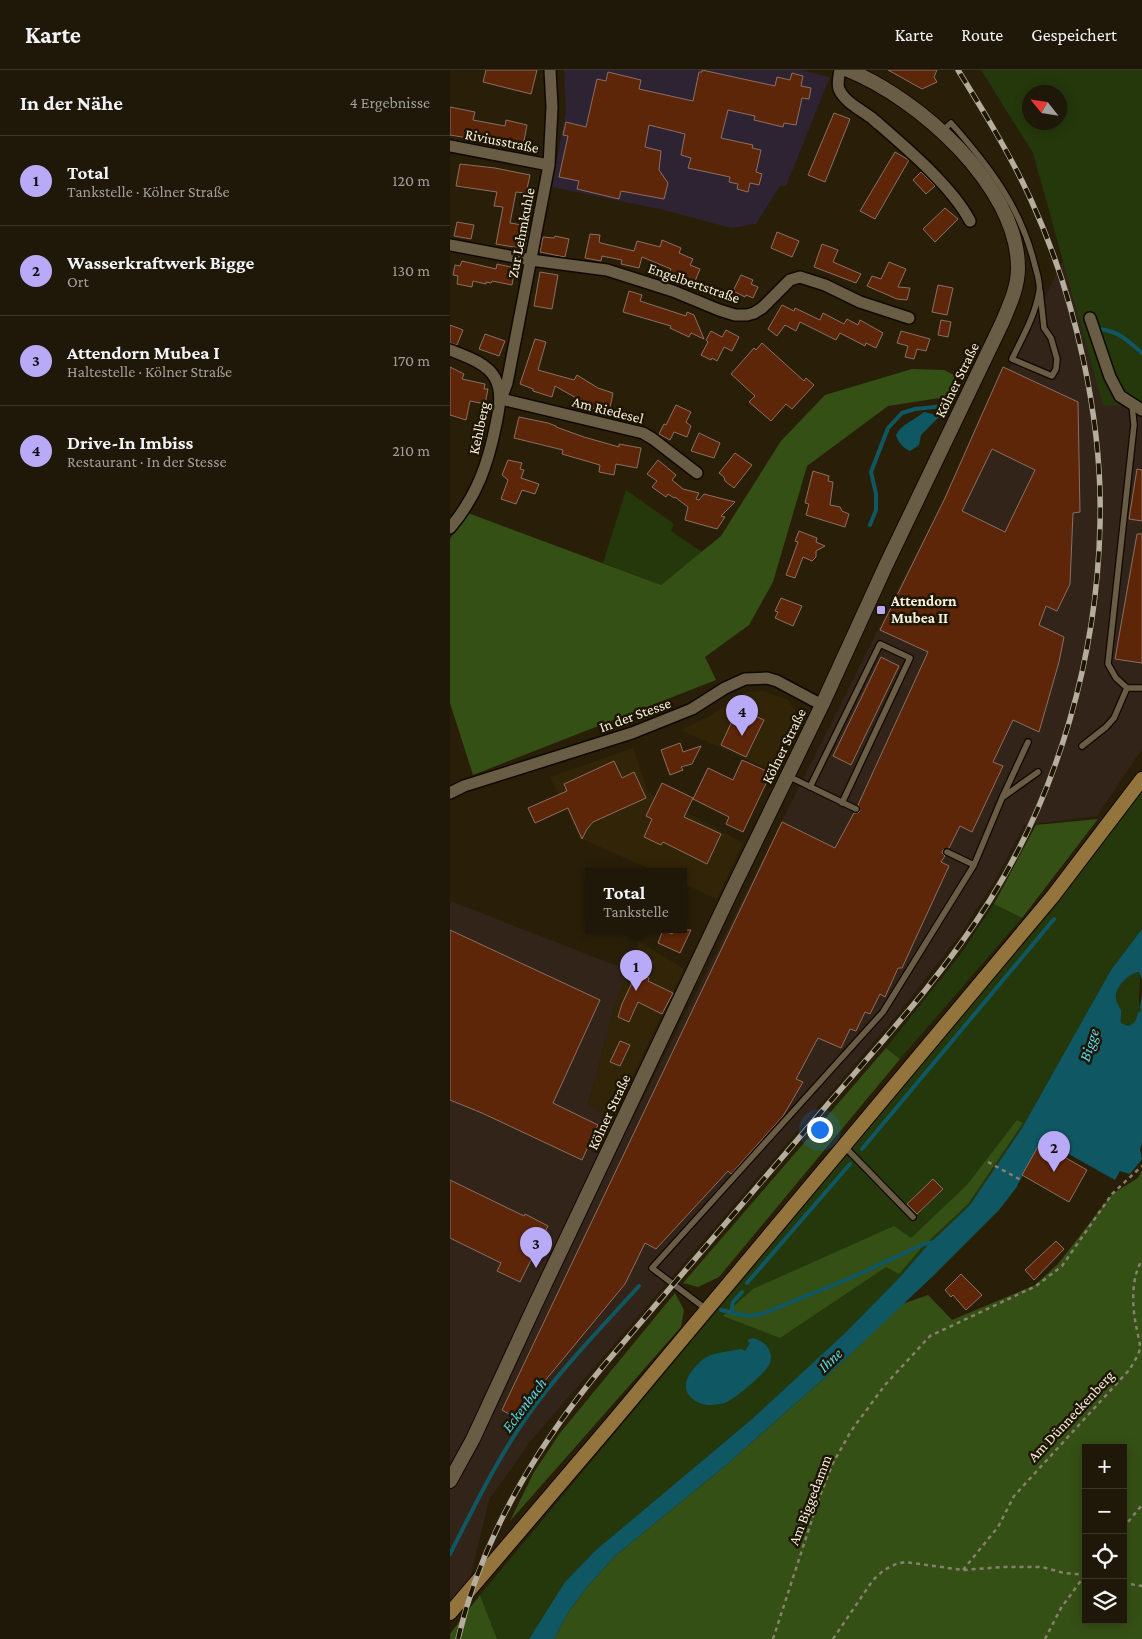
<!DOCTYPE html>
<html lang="de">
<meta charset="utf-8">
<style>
body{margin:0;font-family:"Crimson Pro",serif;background:#2c2415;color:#f1f3f6}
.controls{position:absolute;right:15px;bottom:15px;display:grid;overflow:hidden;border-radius:0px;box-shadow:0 2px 12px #0003}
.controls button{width:45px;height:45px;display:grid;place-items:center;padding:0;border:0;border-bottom:1px solid #3c3628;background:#1f1707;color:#f1f3f6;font:25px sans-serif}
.compass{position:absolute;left:572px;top:15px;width:45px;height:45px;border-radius:50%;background:#1f1707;box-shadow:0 2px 12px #0003;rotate:300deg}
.you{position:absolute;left:369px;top:1059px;width:18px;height:18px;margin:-12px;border:4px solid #fff;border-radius:50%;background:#1a73e8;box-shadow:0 0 0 8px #1a73e833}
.badge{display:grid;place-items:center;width:32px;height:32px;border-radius:50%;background:#b9aaf7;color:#111;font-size:16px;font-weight:700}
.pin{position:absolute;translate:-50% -41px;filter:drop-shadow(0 1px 2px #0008)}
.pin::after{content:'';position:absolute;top:26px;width:18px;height:15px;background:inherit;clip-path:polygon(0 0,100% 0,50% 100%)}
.popup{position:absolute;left:135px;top:798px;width:102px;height:65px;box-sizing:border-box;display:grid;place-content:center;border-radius:0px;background:#1f1707;filter:drop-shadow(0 1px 4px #0005);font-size:16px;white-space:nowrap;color:#a19f9b}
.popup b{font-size:19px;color:#f1f3f6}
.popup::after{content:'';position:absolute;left:50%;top:100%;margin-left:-10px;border:10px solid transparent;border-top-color:#1f1707}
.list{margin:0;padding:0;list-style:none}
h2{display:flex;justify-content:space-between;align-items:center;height:65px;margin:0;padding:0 20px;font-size:21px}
h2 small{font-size:16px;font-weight:400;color:#a19f9b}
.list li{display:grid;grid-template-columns:32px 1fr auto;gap:15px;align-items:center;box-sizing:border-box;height:90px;padding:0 20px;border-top:1px solid #3c3628}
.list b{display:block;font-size:19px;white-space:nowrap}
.list p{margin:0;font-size:16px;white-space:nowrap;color:#a19f9b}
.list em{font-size:16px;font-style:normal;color:#a19f9b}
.icon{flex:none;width:28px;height:28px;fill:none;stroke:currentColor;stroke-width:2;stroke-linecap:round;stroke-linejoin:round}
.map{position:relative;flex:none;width:692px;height:1569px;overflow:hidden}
header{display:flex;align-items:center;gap:30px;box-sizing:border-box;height:70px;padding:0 25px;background:#1f1707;border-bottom:1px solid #3c3628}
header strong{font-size:24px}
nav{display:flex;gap:28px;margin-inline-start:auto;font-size:18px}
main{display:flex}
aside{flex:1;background:#1f1707}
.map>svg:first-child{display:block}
.built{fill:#322507}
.industrial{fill:#332419}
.education{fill:#2d2332}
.green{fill:#24380c;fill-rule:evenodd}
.forest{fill:#355015;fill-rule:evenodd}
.water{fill:#0f5762}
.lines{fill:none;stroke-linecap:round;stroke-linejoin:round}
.stream{stroke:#0f5762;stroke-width:4}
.building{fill:#5e2609;stroke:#8a6f64;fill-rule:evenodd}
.service-casing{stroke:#110800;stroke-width:8}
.minor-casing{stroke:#110800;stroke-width:14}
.tertiary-casing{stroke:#110800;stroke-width:16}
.secondary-casing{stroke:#110800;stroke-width:16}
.path{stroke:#887f6e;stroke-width:2.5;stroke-dasharray:4 4;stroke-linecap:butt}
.service{stroke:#695d46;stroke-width:5.5}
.minor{stroke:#695d46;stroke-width:11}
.tertiary{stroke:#695d46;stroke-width:14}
.secondary{stroke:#93743d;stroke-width:14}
.rail-casing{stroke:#b5ad9d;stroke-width:5.5}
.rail{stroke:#1f1602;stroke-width:4;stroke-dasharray:11;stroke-linecap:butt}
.poi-dot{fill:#b9aaf7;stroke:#1f1602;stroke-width:2}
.labels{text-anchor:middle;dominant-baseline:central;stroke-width:5;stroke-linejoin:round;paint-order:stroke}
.street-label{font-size:15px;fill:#f6efe2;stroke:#1f1602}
.poi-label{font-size:15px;font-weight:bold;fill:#f6efe2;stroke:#1f1602;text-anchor:start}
.water-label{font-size:16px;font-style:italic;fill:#58d6ed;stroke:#1f1602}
</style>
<header>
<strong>Karte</strong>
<nav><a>Karte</a><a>Route</a><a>Gespeichert</a></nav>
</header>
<main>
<aside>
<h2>In der Nähe<small>4 Ergebnisse</small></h2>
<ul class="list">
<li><span class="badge">1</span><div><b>Total</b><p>Tankstelle · Kölner Straße</p></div><em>120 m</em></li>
<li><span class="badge">2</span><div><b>Wasserkraftwerk Bigge</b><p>Ort</p></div><em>130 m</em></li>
<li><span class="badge">3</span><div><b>Attendorn Mubea I</b><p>Haltestelle · Kölner Straße</p></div><em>170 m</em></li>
<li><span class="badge">4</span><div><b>Drive-In Imbiss</b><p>Restaurant · In der Stesse</p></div><em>210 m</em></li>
</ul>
</aside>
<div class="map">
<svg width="692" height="1569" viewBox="0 0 692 1569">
<rect width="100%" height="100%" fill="#291f09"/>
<path class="built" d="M313,621L338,630L345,641V655L327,703L231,660L260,646L293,623Z
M183,678L198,722L293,773L267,829L234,814V802H207L130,768L100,707Z
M188,871L234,899L163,1047L138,1036L167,928L187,885Z"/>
<path class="industrial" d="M617,183L692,337V679L647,746L574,755L545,810L509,866L447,945L79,1373L39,1430L21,1505L0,1543V831L180,901L167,928L138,1035L179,1056Z"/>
<path class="education" d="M114,0H350L380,7L336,116H330L306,154L281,158L214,140L102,117L116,41Z"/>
<path class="green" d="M531,0H692V337L653,335L583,83ZM580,22H610V52H580Z
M176,420L224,454L221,461L252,482L211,515L153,493Z
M692,720V859L661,900L572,1058L520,1135L477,1176L450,1207L394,1264L302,1349L146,1480L115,1512L79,1569H47L30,1525L620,817Z
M544,834L572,848L450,989L436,978L510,885Z
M689,902C692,914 686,929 691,941L687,945V949L683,954L678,956L671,953C670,949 672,944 671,940C669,935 665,931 666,925C667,915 679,903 689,902Z"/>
<path class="forest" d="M462,299L494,300L506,306L496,327L438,336L357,396L323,512L299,555L255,587L266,610L23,705L0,633V469L18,443L211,515L271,466L331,371L375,325Z
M648,749L572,848L544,834L586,755Z
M436,978L450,989L269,1207L248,1217L233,1213Z
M567,1050L573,1053L518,1134L472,1177L449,1204L436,1197L330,1268L273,1246L303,1219L444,1156L461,1168L517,1115Z
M692,1100V1569H104L119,1541L137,1517L165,1486L275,1396L387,1297L452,1234L478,1225L502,1250L585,1215L608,1194L662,1124L688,1108ZM636,1378H673V1550H636Z
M225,1223L234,1240L231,1257L60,1451L84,1402L110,1363Z
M30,1525L47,1569H0V1564Z"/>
<path class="water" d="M474,342L490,346L471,365L469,375L460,381C453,378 448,372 446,365C451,354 465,350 474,342Z
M692,859V910L689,902C680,903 667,915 666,925C665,931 669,935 671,940C672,944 670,949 671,953L678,956C686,953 686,950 688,943L691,941L690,937L692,925V1073L690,1079L692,1089L680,1104L670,1101L665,1110L592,1069L566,1118L549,1140L484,1205L387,1297L275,1396L165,1486L137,1517L119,1541L104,1569H79L115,1512L146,1480L302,1349L394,1264L450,1207L477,1176L520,1135L572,1058L661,900Z
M303,1268C314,1271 324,1280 320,1293C317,1302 287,1327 277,1332C273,1334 267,1334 262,1335C250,1336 234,1327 236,1314C237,1305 245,1297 251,1291C261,1282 278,1282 291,1279L295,1281L300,1273L297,1270Z"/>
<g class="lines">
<path class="stream" d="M650,259C670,262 677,270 692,283
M420,455L426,440V424L421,402L438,358L452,343L465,339L494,336
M412,1079L604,849
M297,1213L400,1094
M271,1240L297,1246L312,1244L398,1209L474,1174L485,1172
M281,1243L283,1232L292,1222
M0,1484C24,1437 47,1389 78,1345C111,1299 151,1258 189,1216"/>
</g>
<path class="building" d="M36,0H87L81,24L33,12Z
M252,0L325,16L327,7L340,10L342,3L353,6L351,16L361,18L359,29L352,28L346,55L334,53L333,57L304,50L305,46L278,40L271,68L303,75L302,78L311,80L306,102L312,104L309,115L300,113L298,122L287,119L288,114L279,112L280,107L238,98L241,88L231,85L235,64L199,55L195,77L211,81L209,100L218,113L214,129L171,121L169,129L127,119L129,111L109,107L118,66L113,65L116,52L136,57L147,9L156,11L158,2L191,10L189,19L243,31L249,2H252Z
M438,0H487L484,7L487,12L472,19Z
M0,37L25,42L23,50L55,56L56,50L77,55L73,76L42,70V72L0,65Z
M384,43L400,49L375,112L358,105Z
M445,82L459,90L425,149L410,141Z
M10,94L45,98L80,105L76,123L66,122L60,153L72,155L71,159L79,160L75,179L46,174L53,137L44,136L47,122L6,116Z
M471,102L485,116L476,124L463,110Z
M495,138L508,149L485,172L473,159Z
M7,152L24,155L21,169L4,166Z
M327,162L349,171L342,187L321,178Z
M140,164L150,165L149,172L151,173L184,181L187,171L210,177L212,170L231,178L229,183L243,189L240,195L250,199L243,216L218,206L221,199L192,187L189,198L171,194L172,190L152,186L151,191L135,188Z
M105,166L119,169L115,187L90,182L93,167L104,168Z
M372,174L388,180L383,192L411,204L406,213L364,197Z
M12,191L46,199L47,194L65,198L62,215L42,211L41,213L36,212V214L23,211L22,217L7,214L8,206L3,205L5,195L10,196Z
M439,192L456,199L448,217L460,218L457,230L447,229L417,216L422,206L431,209Z
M90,202L108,205L102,239L84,236Z
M291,205L303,210L301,214L308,217L303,228L296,225L295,227L283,221Z
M488,215L503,218L497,245L482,242Z
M179,221L192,225L190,231L236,246L237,242L244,245L254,269L241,263L239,267L220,258L221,256L173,242Z
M332,235L344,241L345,238L370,250L373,243L394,254L397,249L408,255L410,250L433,263L426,278L416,273L415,276L390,263L386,270L350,252L346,261L335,255L327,266L318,259Z
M491,250L501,252L498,267L488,265Z
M0,255L13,260L7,275L0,273Z
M276,260L289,267L282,281L274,277L267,291L262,288L261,290L251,285L258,272L256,270L261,261L272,267Z
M451,261L480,269L476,281L467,279L464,289L455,287L458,276L447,273Z
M35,264L55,271L49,286L29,279Z
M85,269L96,272L88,300L124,310L127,305L148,318L163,323L159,343L132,335L126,332L128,329L105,316L102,327L83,321V319L70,314Z
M312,273L354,311L356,308L364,315L342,339L336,334L321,351L299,332L305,326L281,304L304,278L306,280Z
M0,297L14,304L12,309L35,314L34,319H38L35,334L20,331L16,350L0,345Z
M553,297L628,332L630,442L623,443L620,514L607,541L596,536L589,555L614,567L609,592L589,662L563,650L543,692L553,696L522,762L510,756L499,778L493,780L492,783L495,786L491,792L499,796L452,898H448L435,927L430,924L420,944L415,942L406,961L400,959L391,978L368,968L346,1009L353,1012L333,1046L281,1104L278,1101L206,1179L195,1173L175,1214L65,1347L52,1340L332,752L385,778L404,743H408L410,741L408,735L478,582L430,560L495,428ZM542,379L585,400L555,462L512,441Z
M226,335L241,342L236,352L241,356L237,367L224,362L220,370L209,364L214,354L216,355Z
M69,347L98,353L106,356V357L134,367L169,377V374L191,378L187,398L166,394L164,405L149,402L150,395L112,384L113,380L64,368Z
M249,363L270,373L264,388L241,381Z
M285,383L302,395L284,418L275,411L274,407L269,403Z
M58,390L72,393L70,399L74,400L71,408L89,414L85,424L72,420L66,434L51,429L58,410L52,405Z
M208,390L226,405L222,410L233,419L249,423L246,429L249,430L254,424L285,432L271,446L275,447L267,459L235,450L238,437L225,427L224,428L218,424L216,427L202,417L207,411L197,404Z
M687,399L692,400V451L679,449Z
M363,401L379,406L378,411L383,412L380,435L390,437L392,441L399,444L395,457L356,445L359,434L355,433Z
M349,461L367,468L366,472L375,476L366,481V487L362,491L353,487L345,508L336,505L348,472L345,471Z
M687,464H692V593L665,589Z
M331,528L352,536L343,556L325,548L328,542L325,541Z
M431,587L449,596L401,695L383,686Z
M288,638L314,650L296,687L271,675Z
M230,673L233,682L251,676L242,694L231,697L233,700L220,705L211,680Z
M292,690L321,703L293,762L276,754L279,747L243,729L258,698L283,710Z
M164,691L172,708L184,702L196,728L143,752L137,759L132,769L118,738L85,753L78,738L117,721L114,714Z
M212,713L243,728L234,747L271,764L257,794L213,772L211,775L194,767L202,749L196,746Z
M0,860L150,930L103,1033L148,1055L132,1090L32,1043L0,1030Z
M213,860L222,864L224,860H241L230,883L208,873Z
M187,902L199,908L198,911L223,923L212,944L188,932L179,952L168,947L172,934Z
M170,971L180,975L170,996L160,992Z
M590,1073L637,1100L619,1132L572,1105Z
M483,1109L493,1119L467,1144L457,1134Z
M0,1110L74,1146L75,1144L98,1156L70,1212L47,1201L51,1193L0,1168Z
M606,1171L614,1179L584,1210L575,1200Z
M511,1204L532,1225L516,1240L503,1225L501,1227L495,1220Z"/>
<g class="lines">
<defs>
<path id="service" d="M492,61L501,53C539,96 570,136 584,192C586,201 591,213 589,222C585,246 572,268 562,289L602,306L606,299L607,289L601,268L594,258L590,221
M677,618H692
M632,676L656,657L664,648L677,618L666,608L658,594L684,355L682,335
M338,706L406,739
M360,717L430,574L460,588L392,733
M553,727L588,702
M497,782L524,795
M394,1076L463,1147
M256,1239L202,1198L433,942L524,795L552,728L578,672"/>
<path id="minor" d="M100,0L102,37L99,95L57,313L51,329L193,363L203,369L247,403
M390,0C389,5 387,14 389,19C394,32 413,41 423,49C454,76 502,116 520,151
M0,76L99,95
M0,175L81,190L157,200L223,221L269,240L285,245H297L304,243L312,238L340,210L350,207L375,215L410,232L459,248
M640,248L660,307L670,326L692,340
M0,280C15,286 37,293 45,308C53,323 49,339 46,354C38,394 27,426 0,458
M0,723L14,716L182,663L242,639L275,618L295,609L317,608L327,611L372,635"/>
<path id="tertiary" d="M0,1411L23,1369L86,1233L281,822L372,635L436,495L552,253C559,236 568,218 568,198C568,116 468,28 398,0"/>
<path id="secondary" d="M0,1543L162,1353L603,826L692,709"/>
</defs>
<use href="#service" class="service-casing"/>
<use href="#minor" class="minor-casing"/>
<use href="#tertiary" class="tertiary-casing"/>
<use href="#secondary" class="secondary-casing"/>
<path class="path" d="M538,1092L571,1110
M673,1458L692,1435
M513,1500L548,1457L564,1426L680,1299C683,1293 689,1285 690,1278C690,1271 687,1262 686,1255C682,1235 681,1208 692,1190
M673,1513L692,1516
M323,1569L368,1431L383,1393L401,1361L435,1315L480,1266L586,1216L612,1196L662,1124L692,1096
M383,1569L423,1510L434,1500L446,1494L455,1492L513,1500L553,1497H592L614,1503L636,1505
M595,1569L611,1538L635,1505"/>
<use href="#service" class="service"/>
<use href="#minor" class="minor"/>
<use href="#tertiary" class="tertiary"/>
<use href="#secondary" class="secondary"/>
<defs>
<path id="rail" d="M8,1569C32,1466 88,1374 155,1294C229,1207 304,1121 378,1034C435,968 494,904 540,830C609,719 647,586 650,455C653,349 625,226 581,130C560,84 534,42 508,0"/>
</defs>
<use href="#rail" class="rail-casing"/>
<use href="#rail" class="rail"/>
</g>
<rect class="poi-dot" x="426" y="535" width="10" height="10" rx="2.5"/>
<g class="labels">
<g class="street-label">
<text transform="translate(52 71) rotate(11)">Riviusstraße</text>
<text transform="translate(71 163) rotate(-79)">Zur Lehmkuhle</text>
<text transform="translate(244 213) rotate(19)">Engelbertstraße</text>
<text transform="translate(507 310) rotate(-64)">Kölner Straße</text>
<text transform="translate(158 340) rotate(14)">Am Riedesel</text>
<text transform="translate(29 358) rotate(-78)">Kehlberg</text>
<text transform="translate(185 645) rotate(-20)">In der Stesse</text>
<text transform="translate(334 676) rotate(-64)">Kölner Straße</text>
<text transform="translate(159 1042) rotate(-65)">Kölner Straße</text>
<text transform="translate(621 1346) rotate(-47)">Am Dünneckenberg</text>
<text transform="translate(360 1430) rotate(-69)">Am Biggedamm</text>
</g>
<g class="poi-label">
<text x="441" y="531">Attendorn<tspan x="441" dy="17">Mubea II</tspan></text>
</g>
<g class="water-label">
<text transform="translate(639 975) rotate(-72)">Bigge</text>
<text transform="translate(380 1290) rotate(-44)">Ihne</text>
<text transform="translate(74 1335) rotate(-53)">Eckenbach</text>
</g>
</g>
</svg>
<div class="controls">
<button>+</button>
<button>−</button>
<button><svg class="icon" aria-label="locate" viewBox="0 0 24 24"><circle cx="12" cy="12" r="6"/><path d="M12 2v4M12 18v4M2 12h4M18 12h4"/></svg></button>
<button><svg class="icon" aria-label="layers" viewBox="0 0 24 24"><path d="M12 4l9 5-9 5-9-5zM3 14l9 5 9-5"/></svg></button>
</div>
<svg class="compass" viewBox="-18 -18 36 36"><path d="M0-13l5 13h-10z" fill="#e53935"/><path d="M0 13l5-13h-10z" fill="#a19f9b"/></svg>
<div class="you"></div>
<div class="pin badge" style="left:186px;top:921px">1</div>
<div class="popup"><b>Total</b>Tankstelle</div>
<div class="pin badge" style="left:604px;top:1102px">2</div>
<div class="pin badge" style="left:86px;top:1198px">3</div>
<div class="pin badge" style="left:292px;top:666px">4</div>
</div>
</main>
